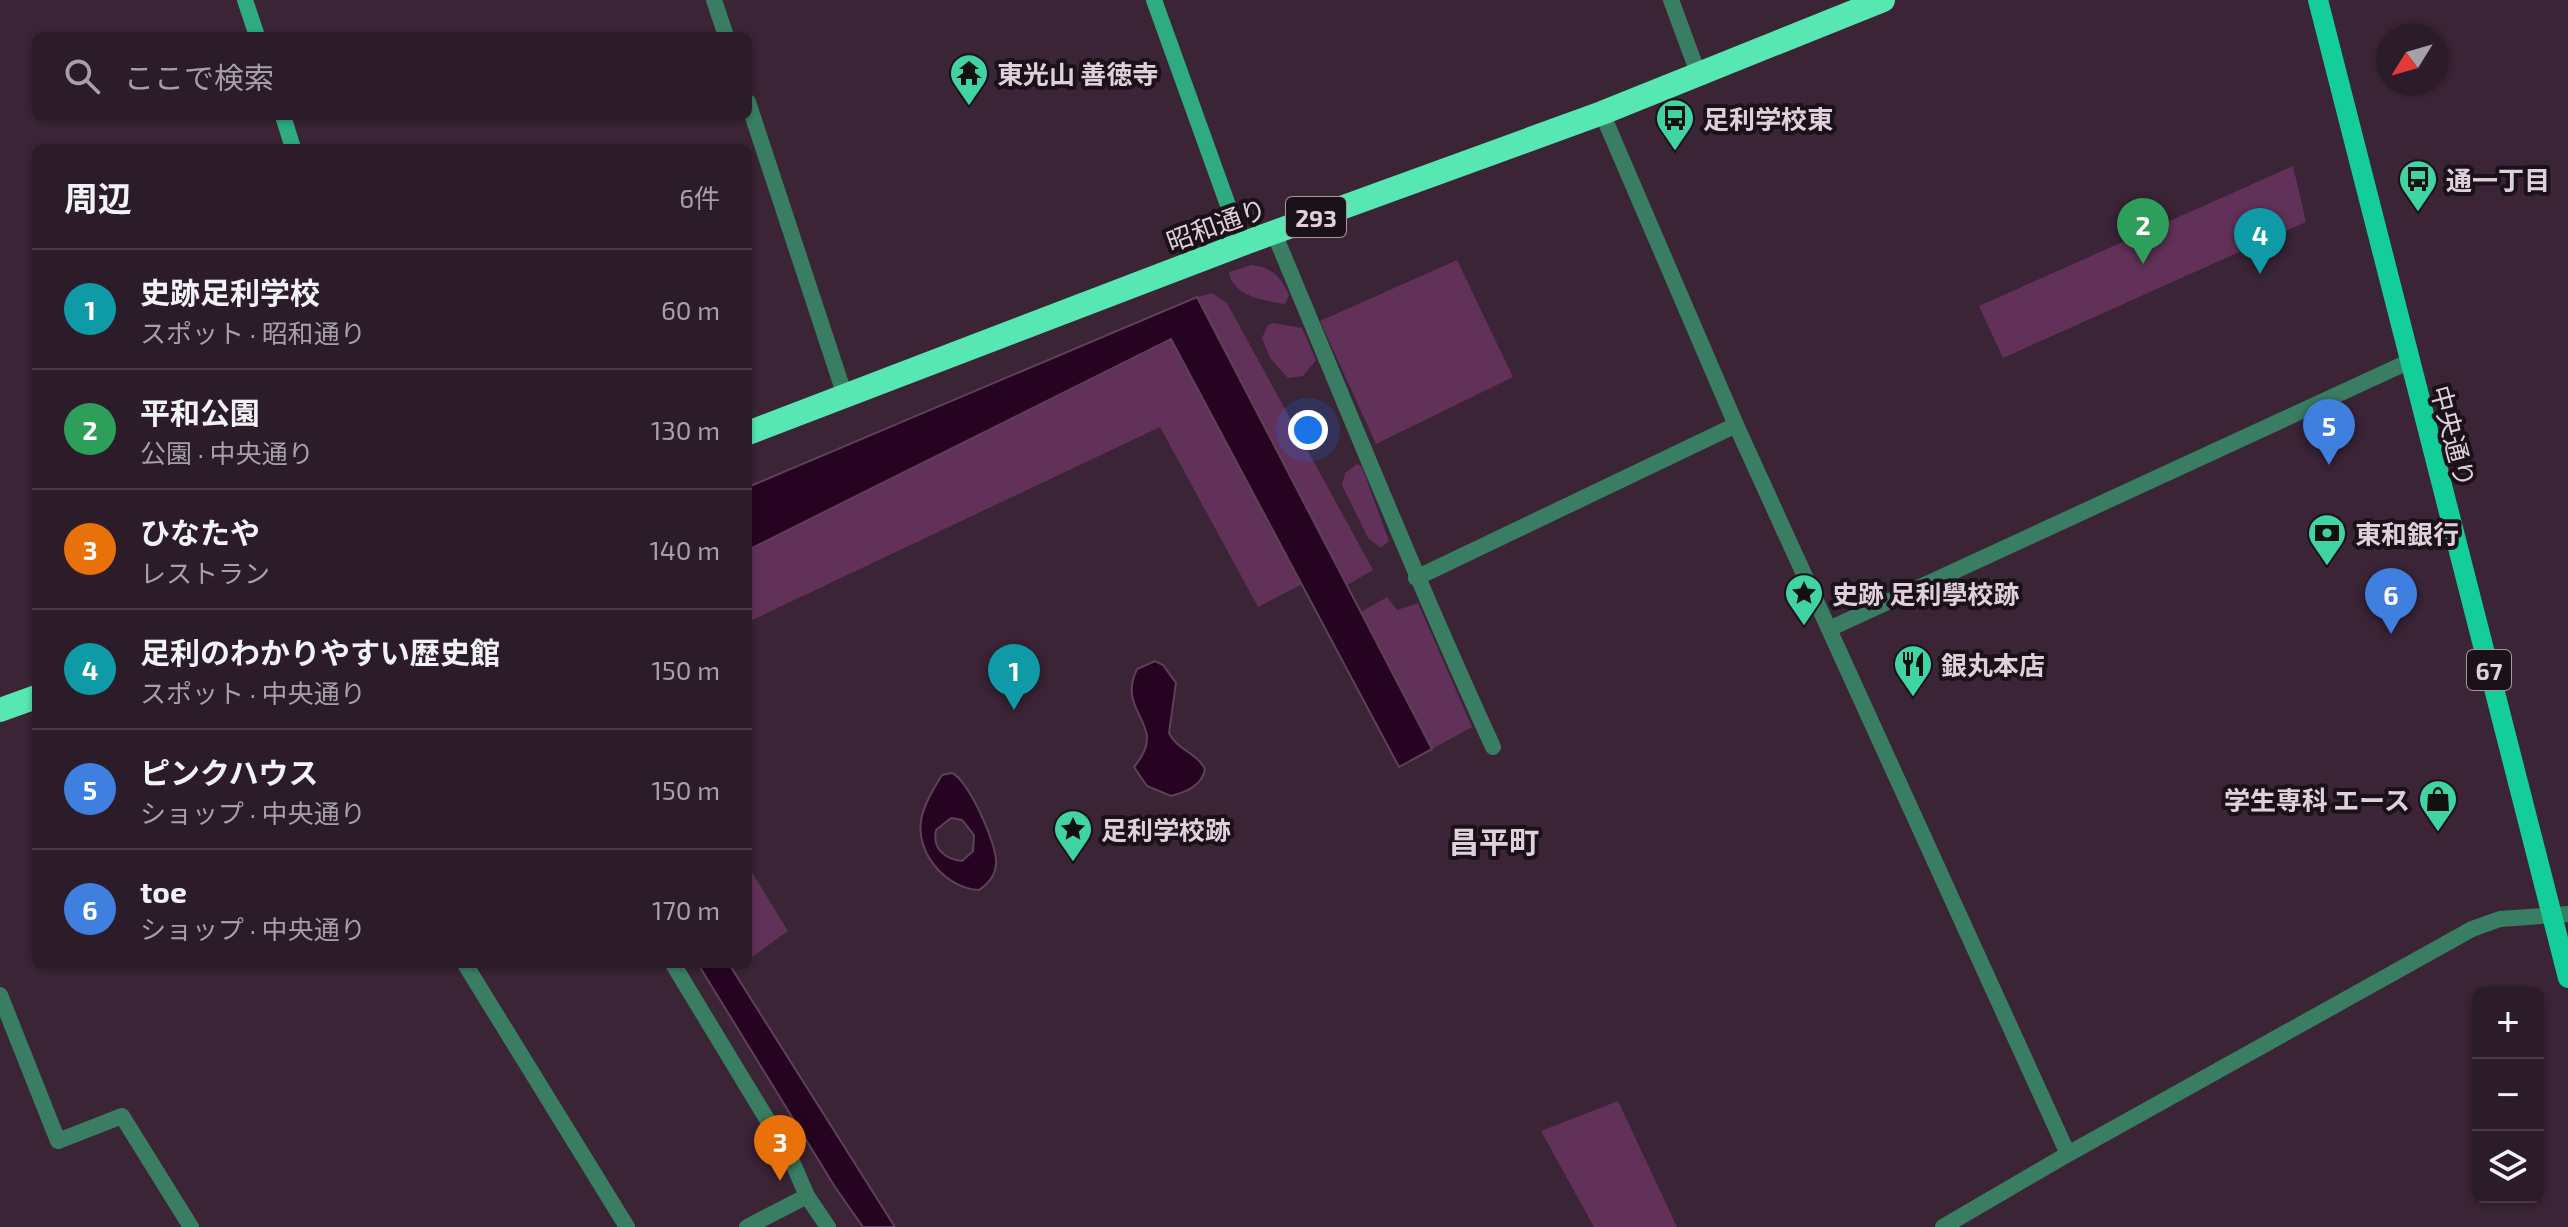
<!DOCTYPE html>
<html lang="ja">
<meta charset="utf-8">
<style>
body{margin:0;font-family:"Exo 2","Noto Sans JP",sans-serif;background:#342430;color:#f1f3f6}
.controls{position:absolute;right:24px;bottom:24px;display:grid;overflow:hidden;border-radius:12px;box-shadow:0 2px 6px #0004}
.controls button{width:72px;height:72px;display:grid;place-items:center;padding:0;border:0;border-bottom:2px solid #483945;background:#2c1b28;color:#f1f3f6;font:40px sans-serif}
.compass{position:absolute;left:2376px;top:24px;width:72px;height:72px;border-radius:50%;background:#2c1b28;box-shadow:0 2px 6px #0004;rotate:233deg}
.you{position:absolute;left:1308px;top:430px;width:28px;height:28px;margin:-20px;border:6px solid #fff;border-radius:50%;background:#1a73e8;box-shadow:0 0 0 12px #1a73e833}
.badge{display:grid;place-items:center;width:52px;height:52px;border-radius:50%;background:#1a73e8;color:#fff;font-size:26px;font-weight:700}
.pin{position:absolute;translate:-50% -66px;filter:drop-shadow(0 2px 4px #0008)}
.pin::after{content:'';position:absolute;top:42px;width:28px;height:24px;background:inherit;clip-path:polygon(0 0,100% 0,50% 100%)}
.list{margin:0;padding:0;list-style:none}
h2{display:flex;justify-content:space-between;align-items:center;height:104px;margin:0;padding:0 32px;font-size:34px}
h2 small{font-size:26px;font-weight:400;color:#a6a1a8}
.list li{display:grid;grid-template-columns:52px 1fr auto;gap:24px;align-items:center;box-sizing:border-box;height:120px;padding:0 32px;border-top:2px solid #483945}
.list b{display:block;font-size:30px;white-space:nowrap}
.list p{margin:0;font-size:26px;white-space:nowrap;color:#a6a1a8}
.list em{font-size:26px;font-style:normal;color:#a6a1a8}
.icon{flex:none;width:44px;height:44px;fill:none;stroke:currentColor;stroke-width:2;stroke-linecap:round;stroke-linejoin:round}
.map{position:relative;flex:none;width:2568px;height:1227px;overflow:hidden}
.search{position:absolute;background:#2c1b28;box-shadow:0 2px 6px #0004;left:32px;top:32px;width:720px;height:88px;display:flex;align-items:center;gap:20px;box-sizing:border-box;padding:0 28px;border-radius:12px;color:#a6a1a8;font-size:30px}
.panel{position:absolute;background:#2c1b28;box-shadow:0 2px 6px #0004;left:32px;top:144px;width:720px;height:824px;border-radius:12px}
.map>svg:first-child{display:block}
.green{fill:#623159}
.water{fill:#260421;stroke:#5e4159;stroke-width:2;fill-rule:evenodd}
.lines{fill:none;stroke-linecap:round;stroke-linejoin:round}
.street{stroke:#397e63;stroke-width:16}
.secondary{stroke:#2fab81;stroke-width:16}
.primary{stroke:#13ce98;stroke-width:20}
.highway{stroke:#56e7b3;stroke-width:24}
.labels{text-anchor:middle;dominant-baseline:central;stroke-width:8;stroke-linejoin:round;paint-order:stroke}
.shield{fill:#1b1119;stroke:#a497a1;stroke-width:2}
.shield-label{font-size:24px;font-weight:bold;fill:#dfd0db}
.poi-label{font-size:26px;font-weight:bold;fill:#dfd0db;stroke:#1b1119;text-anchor:start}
.street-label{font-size:26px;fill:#dfd0db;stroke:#1b1119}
.quarter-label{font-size:30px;font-weight:bold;fill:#dfd0db;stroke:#1b1119}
</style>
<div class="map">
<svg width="2568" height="1227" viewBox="0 0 2568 1227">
<rect width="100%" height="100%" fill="#3a2436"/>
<path class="green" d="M2293,166L2306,222L2003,358L1979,306Z
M1457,260L1513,377L1376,444L1320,321Z
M1252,265C1272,267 1281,277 1289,295L1285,304C1265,301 1232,296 1229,272Z
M1212,293L1227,303L1373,570L1347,585L1197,297Z
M1273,323L1302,328L1316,360L1303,376L1288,378L1270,358L1262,338L1268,325Z
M1172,339L1302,584L1258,607L1160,427L748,622V550Z
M1357,464L1362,467L1389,541L1381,548L1368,538L1342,485L1345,473Z
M1387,597L1397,610L1418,603L1472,727L1432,749L1361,612Z
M748,866L788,931L748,960Z
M1618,1101L1677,1227H1594L1541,1131Z"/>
<path class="water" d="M1197,297L1432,749L1399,767L1171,339L748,550V487Z
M1155,661L1163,665L1176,683L1169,733C1177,750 1196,752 1205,769C1202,786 1186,792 1171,796L1147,786L1134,767C1171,723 1115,715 1137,669Z
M952,773C968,779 998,846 996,864C995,876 989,883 979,890C947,889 916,854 921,821C923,806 934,788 942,775ZM951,818L962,820L974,835L973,851L962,861C945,859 932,849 936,830Z
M698,964H729L895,1227H863L835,1187Z"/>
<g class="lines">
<path class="street" d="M714,0L726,36
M1671,0L1698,73
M748,102L845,396
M1602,113L1736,425L2068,1154
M1274,233C1346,405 1415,577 1493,747
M1416,578L1736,425
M1829,629L2408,362
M465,964L627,1227
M673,964L791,1159L807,1196L828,1227
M0,995L58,1141L122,1116L191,1227
M747,1227L807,1196
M1943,1227L2068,1154L2472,929L2500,919L2568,914"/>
<path class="secondary" d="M245,0L257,36
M1154,0L1242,244
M283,116L293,148"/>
<path class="primary" d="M2318,0L2568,978"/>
<path class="highway" d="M748,433L1242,244L1602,113L1883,0
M0,710L36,697"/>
</g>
<defs>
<symbol id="temple-pin" viewBox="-11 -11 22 30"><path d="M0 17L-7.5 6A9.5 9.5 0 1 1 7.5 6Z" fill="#40d4a2" stroke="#1b1119"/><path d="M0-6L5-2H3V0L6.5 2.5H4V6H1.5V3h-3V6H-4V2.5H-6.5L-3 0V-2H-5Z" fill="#111"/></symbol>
<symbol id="bus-pin" viewBox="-11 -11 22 30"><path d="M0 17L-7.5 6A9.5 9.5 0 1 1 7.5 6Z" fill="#40d4a2" stroke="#1b1119"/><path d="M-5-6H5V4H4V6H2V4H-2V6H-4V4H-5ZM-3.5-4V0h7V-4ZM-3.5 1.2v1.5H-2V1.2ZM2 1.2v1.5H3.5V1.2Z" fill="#111"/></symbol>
<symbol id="bank-pin" viewBox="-11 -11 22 30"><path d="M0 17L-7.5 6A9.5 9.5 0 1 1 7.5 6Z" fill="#40d4a2" stroke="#1b1119"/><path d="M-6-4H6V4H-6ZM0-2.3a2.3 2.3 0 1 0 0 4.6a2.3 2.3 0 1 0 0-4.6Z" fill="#111"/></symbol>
<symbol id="sight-pin" viewBox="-11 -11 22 30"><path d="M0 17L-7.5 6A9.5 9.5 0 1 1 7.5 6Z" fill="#40d4a2" stroke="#1b1119"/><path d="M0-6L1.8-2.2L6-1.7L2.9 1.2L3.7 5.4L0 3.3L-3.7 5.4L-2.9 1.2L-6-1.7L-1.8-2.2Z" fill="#111"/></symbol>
<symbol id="restaurant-pin" viewBox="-11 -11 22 30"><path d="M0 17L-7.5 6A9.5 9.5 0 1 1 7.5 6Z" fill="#40d4a2" stroke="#1b1119"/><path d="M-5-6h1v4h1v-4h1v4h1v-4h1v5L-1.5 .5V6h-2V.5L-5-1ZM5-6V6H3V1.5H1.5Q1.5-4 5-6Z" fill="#111"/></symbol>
<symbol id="shop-pin" viewBox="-11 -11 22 30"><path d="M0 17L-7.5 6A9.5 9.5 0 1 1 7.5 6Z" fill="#40d4a2" stroke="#1b1119"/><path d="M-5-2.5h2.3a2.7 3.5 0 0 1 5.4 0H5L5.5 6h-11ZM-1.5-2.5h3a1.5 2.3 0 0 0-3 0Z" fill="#111"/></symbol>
</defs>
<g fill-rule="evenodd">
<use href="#temple-pin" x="947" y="51" width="44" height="60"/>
<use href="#bus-pin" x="1653" y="96" width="44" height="60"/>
<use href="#bus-pin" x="2396" y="157" width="44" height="60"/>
<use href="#bank-pin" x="2305" y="511" width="44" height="60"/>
<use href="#sight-pin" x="1782" y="571" width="44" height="60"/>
<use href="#restaurant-pin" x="1891" y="642" width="44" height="60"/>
<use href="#shop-pin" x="2416" y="777" width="44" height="60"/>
<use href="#sight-pin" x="1051" y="807" width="44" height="60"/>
</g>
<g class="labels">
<g class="shield">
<rect x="1286" y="197" width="60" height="40" rx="6"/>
<rect x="2467" y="650" width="44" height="40" rx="6"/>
</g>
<g class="shield-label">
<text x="1316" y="217">293</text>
<text x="2489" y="670">67</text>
</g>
<g class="poi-label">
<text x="997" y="73">東光山 善徳寺</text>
<text x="1703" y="118">足利学校東</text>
<text x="2446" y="179">通一丁目</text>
<text x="2355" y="533">東和銀行</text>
<text x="1832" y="593">史跡 足利學校跡</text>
<text x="1941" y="664">銀丸本店</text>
<text x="2410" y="799" text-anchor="end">学生専科 エース</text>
<text x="1101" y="829">足利学校跡</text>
</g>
<g class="street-label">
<text transform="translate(1216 224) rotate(-20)">昭和通り</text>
<text transform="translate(2454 436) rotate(75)">中央通り</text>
</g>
<g class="quarter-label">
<text x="1494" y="841">昌平町</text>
</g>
</g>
</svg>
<div class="controls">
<button>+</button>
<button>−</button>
<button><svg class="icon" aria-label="layers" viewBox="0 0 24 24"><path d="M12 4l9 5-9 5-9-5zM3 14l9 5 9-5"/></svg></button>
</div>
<svg class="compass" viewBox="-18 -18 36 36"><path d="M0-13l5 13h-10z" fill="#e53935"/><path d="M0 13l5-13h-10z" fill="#a6a1a8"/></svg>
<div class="you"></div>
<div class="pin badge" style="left:1014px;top:710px;background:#0f9aa8">1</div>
<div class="pin badge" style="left:2143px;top:264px;background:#2e9e5b">2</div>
<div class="pin badge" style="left:780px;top:1181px;background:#e8710a">3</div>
<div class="pin badge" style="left:2260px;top:274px;background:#0f9aa8">4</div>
<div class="pin badge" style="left:2329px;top:465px;background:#3f7fe0">5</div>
<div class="pin badge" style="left:2391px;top:634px;background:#3f7fe0">6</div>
<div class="search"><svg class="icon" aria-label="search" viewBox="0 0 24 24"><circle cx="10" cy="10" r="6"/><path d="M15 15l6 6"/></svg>ここで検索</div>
<section class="panel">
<h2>周辺<small>6件</small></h2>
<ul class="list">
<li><span class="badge" style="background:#0f9aa8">1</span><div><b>史跡足利学校</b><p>スポット · 昭和通り</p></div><em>60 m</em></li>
<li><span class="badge" style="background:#2e9e5b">2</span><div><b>平和公園</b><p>公園 · 中央通り</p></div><em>130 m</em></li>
<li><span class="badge" style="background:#e8710a">3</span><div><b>ひなたや</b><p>レストラン</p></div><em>140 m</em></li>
<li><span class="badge" style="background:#0f9aa8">4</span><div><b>足利のわかりやすい歴史館</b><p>スポット · 中央通り</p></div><em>150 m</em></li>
<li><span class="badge" style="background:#3f7fe0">5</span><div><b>ピンクハウス</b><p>ショップ · 中央通り</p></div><em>150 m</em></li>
<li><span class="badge" style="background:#3f7fe0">6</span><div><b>toe</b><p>ショップ · 中央通り</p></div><em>170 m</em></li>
</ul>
</section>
</div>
